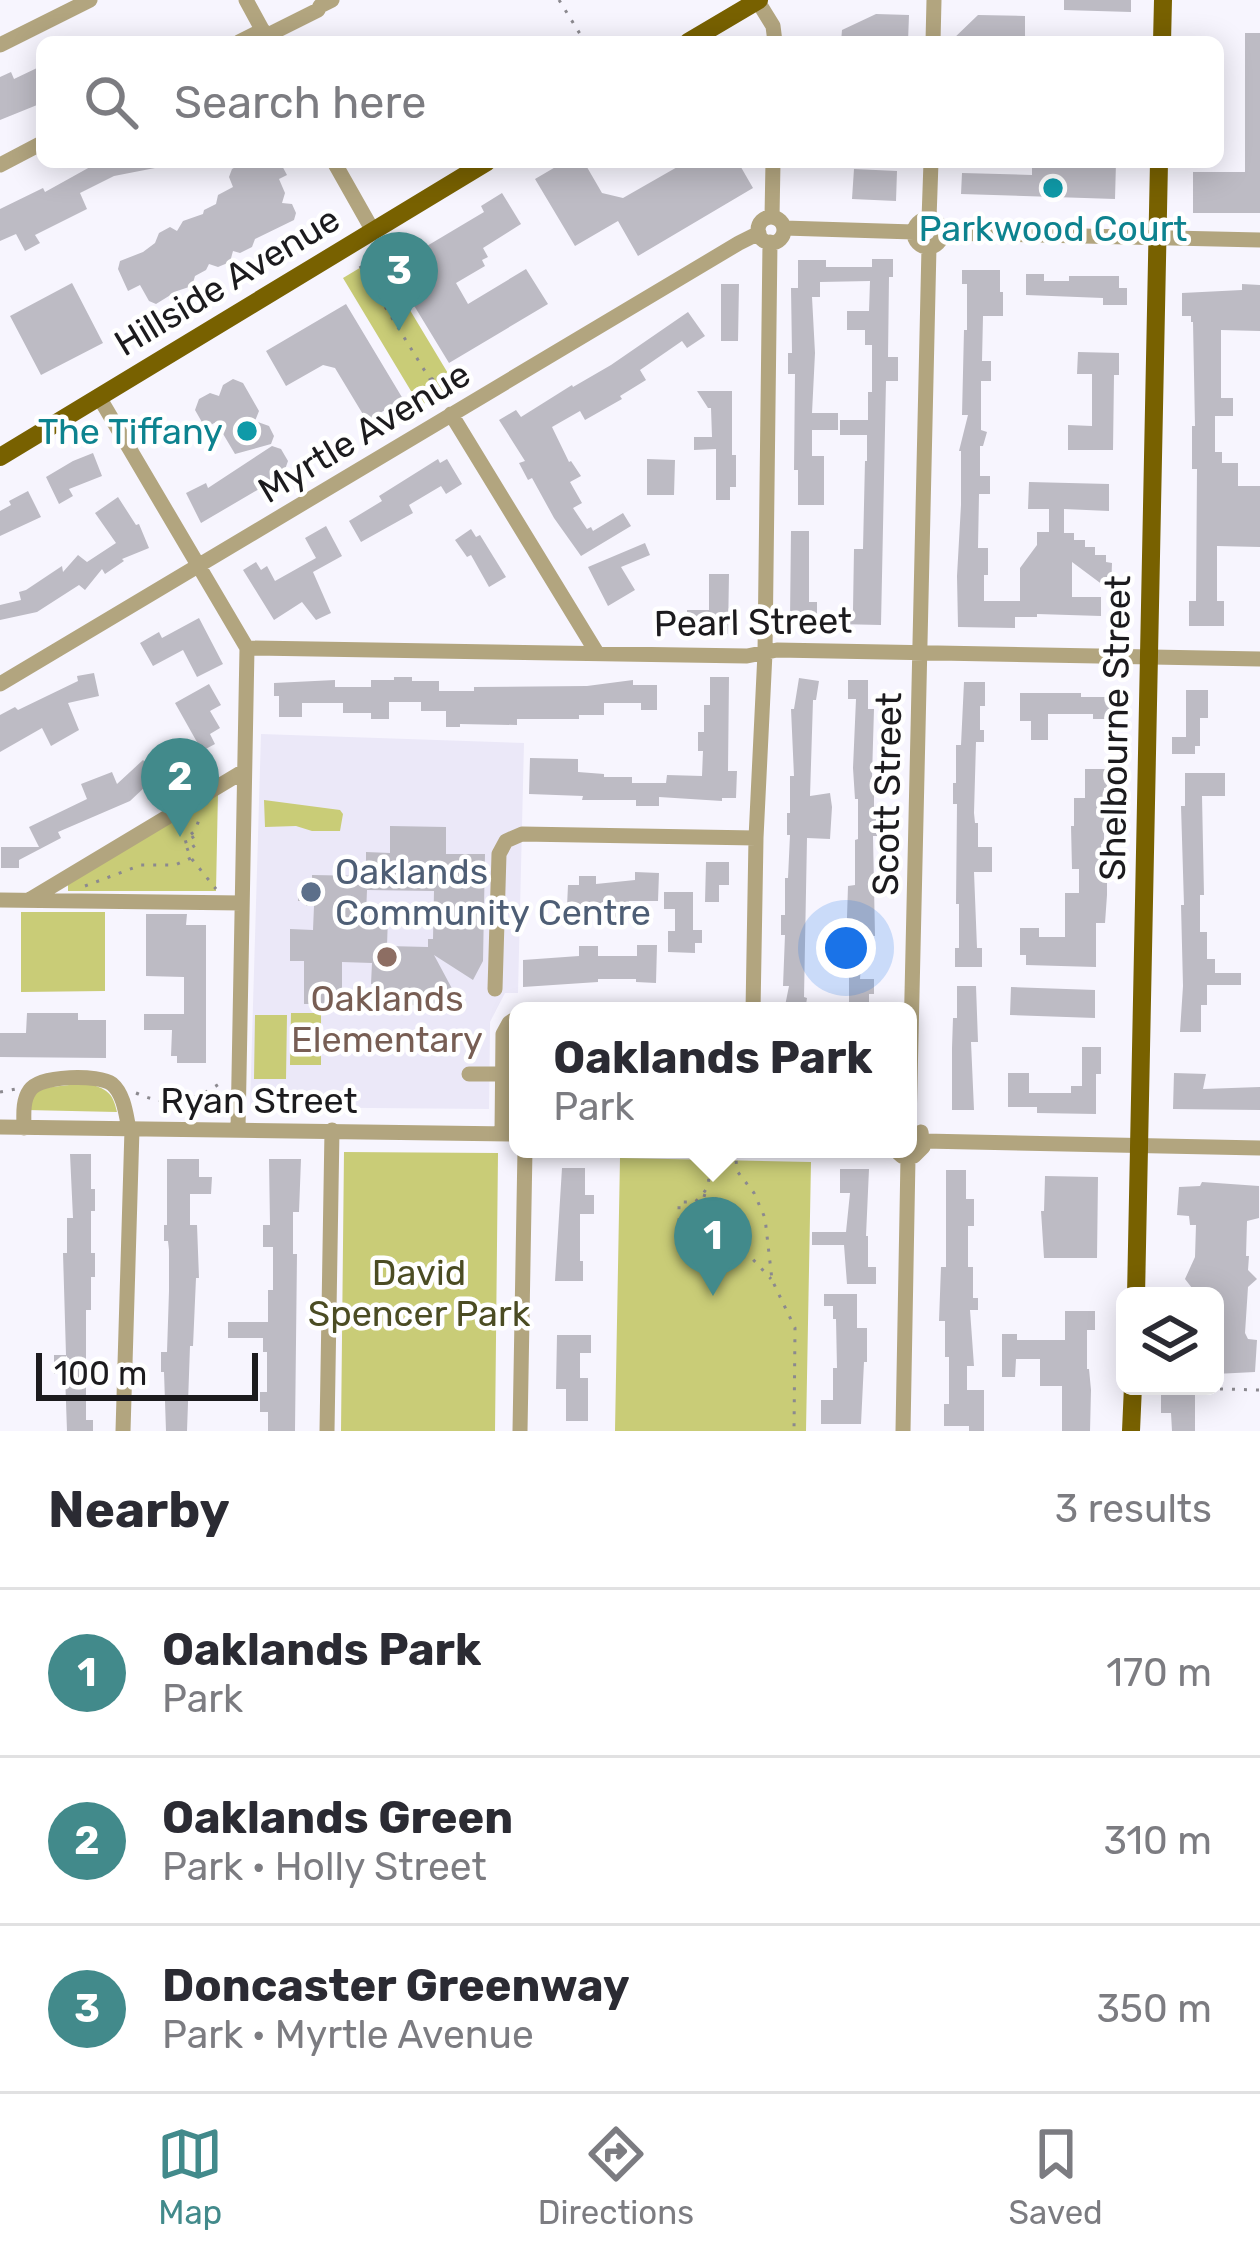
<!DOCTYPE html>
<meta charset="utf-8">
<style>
body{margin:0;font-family:Rubik,sans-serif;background:#f7f7f7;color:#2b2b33}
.controls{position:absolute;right:36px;bottom:36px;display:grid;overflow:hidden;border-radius:18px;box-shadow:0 6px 30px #0003}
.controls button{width:108px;height:108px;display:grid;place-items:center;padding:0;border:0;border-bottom:3px solid #e1e1e2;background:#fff;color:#2b2b33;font:60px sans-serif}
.scale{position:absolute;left:36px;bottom:30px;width:222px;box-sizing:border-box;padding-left:12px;border:6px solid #1c1b1e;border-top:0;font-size:33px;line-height:42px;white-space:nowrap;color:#1c1b1e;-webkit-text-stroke:9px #fff;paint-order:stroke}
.you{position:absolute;left:846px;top:948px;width:42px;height:42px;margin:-30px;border:9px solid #fff;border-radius:50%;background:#1a73e8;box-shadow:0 0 0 18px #1a73e833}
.badge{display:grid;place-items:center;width:78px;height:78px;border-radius:50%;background:#428a8b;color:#fff;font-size:39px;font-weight:700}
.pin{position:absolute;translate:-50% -99px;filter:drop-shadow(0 3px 6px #0008)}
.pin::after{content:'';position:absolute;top:63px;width:42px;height:36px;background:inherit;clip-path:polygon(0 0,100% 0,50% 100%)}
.popup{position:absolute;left:509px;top:1002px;width:408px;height:156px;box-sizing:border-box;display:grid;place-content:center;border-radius:18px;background:#fff;filter:drop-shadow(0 3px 9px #0005);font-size:39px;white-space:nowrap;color:#7c7c81}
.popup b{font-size:45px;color:#2b2b33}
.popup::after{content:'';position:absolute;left:50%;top:100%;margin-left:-24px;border:24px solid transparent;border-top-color:#fff}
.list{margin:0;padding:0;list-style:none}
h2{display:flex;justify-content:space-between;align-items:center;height:156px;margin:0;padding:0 48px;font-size:51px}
h2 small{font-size:39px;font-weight:400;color:#7c7c81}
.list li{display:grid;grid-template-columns:78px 1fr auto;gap:36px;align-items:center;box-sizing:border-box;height:168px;padding:0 48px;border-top:3px solid #e1e1e2}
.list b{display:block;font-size:45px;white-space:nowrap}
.list p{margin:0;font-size:39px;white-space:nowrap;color:#7c7c81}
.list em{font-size:39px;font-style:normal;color:#7c7c81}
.icon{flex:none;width:66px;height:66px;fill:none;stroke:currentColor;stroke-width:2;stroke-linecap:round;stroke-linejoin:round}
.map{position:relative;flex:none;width:1260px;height:1431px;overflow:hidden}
.search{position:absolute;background:#fff;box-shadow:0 6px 30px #0003;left:36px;right:36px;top:36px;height:132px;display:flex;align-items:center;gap:30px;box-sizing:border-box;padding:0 42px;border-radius:18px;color:#7c7c81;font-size:45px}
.sheet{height:660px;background:#fff}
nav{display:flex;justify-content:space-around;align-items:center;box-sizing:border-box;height:168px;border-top:3px solid #e1e1e2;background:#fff;font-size:33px;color:#7c7c81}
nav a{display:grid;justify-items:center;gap:6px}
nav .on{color:#428a8b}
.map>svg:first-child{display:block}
.built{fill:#ebe8f8}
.green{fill:#c9cc77}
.building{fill:#bdbbc4;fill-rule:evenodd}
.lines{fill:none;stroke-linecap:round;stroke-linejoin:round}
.path{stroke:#8b898f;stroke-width:3;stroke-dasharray:3 9;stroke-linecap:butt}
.minor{stroke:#b2a57f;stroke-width:15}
.major{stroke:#786100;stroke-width:18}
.culture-dot{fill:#0f9aa8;stroke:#fff;stroke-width:4.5}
.service-dot{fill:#5c6f8a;stroke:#fff;stroke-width:4.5}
.education-dot{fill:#8d6e63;stroke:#fff;stroke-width:4.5}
.labels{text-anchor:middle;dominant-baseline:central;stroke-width:9;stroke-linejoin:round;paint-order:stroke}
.culture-label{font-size:36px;fill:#0d838f;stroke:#fff}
.street-label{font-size:36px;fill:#1c1b1e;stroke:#fff}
.service-label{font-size:36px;fill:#4e5e75;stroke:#fff;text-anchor:start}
.education-label{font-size:36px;fill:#785e54;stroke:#fff}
.park-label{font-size:36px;fill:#4b4c23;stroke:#fff}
</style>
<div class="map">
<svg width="1260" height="1431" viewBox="0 0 1260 1431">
<rect width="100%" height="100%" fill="#f7f5fe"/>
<path class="built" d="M261,734L524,743L518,993H505L490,1022L489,1109L250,1107Z"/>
<path class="green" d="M378,257L455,385L420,406L343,278Z
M218,791L216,891H68V883Z
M264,800L340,810L343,814L340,831H312L296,826L265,827Z
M21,912H105V991L21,992Z
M291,1013H321V1065H290Z
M255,1015H287L286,1079H254Z
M87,1083C106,1089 113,1092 117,1112L26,1110L34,1089Z
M344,1152L498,1153L495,1431H341Z
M620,1158L811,1162L806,1431H615Z"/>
<path class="building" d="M1064,0H1131V12L1064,10Z
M876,14L909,15L908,42H841L842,30Z
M978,15L1025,16V42L951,41Z
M1245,33H1260V213H1193V172H1245Z
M37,68L42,77V103L0,120V77L11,72L14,79Z
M99,162H154L155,168L114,176L80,193L87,209L35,235L40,243L25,251L16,234L0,241V209L43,188L45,192Z
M280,162L287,175L279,179L285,193L282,203L292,204L296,213L294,220L255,239L252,247L240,253L233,251L230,262L218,267L209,264L206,270L195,276L192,286L177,291L156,304L149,301L140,285L128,291L118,269L120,261L143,252L155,243L159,233L170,227L177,231L183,221L203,214L204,210L216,204L218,195L233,187L229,177L232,169L243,163Z
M564,162H584L602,193L623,198L686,162H738L753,188L638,256L618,221L575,246L535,179Z
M1032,162H1116L1115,199L961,194L962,173L1032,175Z
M854,169L897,171L896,201L852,199Z
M502,193L521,224L483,248L488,257L482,260L485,266L456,283L468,304L526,269L548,304L449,363L393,271L397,269L395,265L484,212L481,206Z
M872,259H893V277H889L888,357H898V381H886L881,625L837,624L836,611L853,610L854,549H863L865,461H867V435H840V420H868V392H872V345H865V330H847V311H869L870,281L820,282V297H812L815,353L812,413H838V430H812V456H824V505H798V470H794L795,374H788V353H792L791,288H798V260H826V267H872Z
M962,270H1000V292H1003V316H983L982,361H991V381H981V430L987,432L983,446H980V476H990V494H979L978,548H988V575H984V601H1020V568L1037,545V532H1049V509H1028L1029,482L1109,484V511L1064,509V533H1074V540H1085V547H1095V555H1106V562L1112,563L1111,591L1072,562V597H1101V616L1037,614V617H1015V628L958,627L957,576L961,505V451H959L968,415H962L964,330H967V284H962Z
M1026,274H1044V281H1069V276H1119V288H1127V305H1103V298L1026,295Z
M72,283L103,343L41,375L10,316Z
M721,284H739L738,341H721Z
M1242,284L1260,285V331L1221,330V398H1233V416H1215V452H1222V463H1238V486H1260V547L1217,546V601H1224V626H1189V601H1196L1197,469H1192V426H1195L1193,322H1191V316H1182V293L1242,290Z
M346,304L403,399L367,421L335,368L323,365L286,386L266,351Z
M688,312L705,336L687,348L682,341L640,370L646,380L620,396L622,399L585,420L580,411L552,427L569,462L571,461L581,476L570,482L582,503L573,508L587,529L591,527L593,531L623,513L631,526L581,556L554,518L532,478L528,480L519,463L525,461L499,420L516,410L521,417L572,385L573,387L611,365Z
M1078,352L1119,353V375H1114L1113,450H1068V425L1092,426V374H1077Z
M233,379L243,383L259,411L255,421L269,426L274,436L271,444L235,454L216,422L209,426L203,424L195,410L199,399L210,393L219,396L223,385Z
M697,391H732V455H736V487H730V500H716V449L694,450V437H712L711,408H708Z
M272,446L281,449L288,461L283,475L201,523L186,493L206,483L208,488Z
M93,453L102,476L69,489L73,496L59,504L46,477L73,461Z
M438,459L440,463L447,459L462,484L446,494L441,486L409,505L413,513L361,542L349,521L382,501L379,496Z
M647,459L675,460L674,495H647Z
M28,491L41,517L0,536V511L11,505L9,501Z
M118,497L136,525L139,524L149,548L122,559L124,561L105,574L102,569L85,590L79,585L37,612L0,620V605L21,600L19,592L26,590L62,566L63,572L78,555L87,562L116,543L95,513Z
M326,526L342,556L313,572L331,613L316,620L302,602L274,620L243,570L256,562L261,570L267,566L275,581L316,558L305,538Z
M471,529L476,537L480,535L506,577L489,587L471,555L467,557L455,540Z
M791,531H809V602H817V619H790Z
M645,543L650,555L621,567L635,590L608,606L588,567Z
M709,574H729L728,634H687V610H709Z
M199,618L223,664L197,677L183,650L153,666L140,643L159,632L162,638Z
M94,673L99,696L68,703L79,730L51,746L42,728L0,752V715L15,707L18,710L78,681L77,676Z
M394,677H412V681H439V691H474V687L587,686L633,680V685H657V710H641V703H604V715H579V719H517V725L460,724V727H446V711H421V702H389V719H371V713H343V703H302V717H279V696H274V683L335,680V687H371V680H394Z
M710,677H729L728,771H737L736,798H722V801L659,797V806H636V800H582L583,796L529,794L530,758L578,759V772L604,774V777H632V783H666L667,775L702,776L703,751H698V732H704V705H710Z
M799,678L819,681L816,700H813L810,796L830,793L832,807L830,839L807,838L804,997L807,998L805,1011H784L789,986H783L785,935H781V915H785V878H788L790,835H787V813H790V776H794L791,709H794Z
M848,680H868V709H874L872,777H874V813H877V836H873L875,936H863L860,979H874V994H869V1004H858V1011H849V970L841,969L843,948H846L848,886L855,885V840L858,839V799H855L853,768L856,699H848Z
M964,682H985V706H980V730H984V742H976L974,813L975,823H978V847H992V872H974L977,948H982V967H955V948H959V904H956L957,804H953V783H956V745H961Z
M209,684L221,705L210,711L220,728L210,734L215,744L202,751L175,703Z
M1186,690H1208V718H1200V746H1195V754H1172V737H1186Z
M1020,693H1081V697H1114V719H1093V714H1048V740H1031V721H1020Z
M171,751L185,774L169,784L162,771L130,801L58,832L61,838L19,860V868H1V847H39L29,827L87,799L81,784L112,772L117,784L143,760L148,765Z
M1085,769H1107V788H1104V844H1101V874H1107V895L1105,923H1096V967L1026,965V955H1020V928H1039V937H1065V893H1079V869H1072L1071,826H1074V798H1085Z
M1185,773H1225V796H1202L1204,895H1200V932H1207V959H1215V973H1241V985H1207V1005H1201V1032H1180L1183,986L1181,905H1184L1181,806H1185Z
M390,826L446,827V854H485L483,961L473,980L434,955L456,996L437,1006L378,1004V984H371L372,963L342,962V1004H304V961H290V929L313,930L314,906H306V901H298V886H304V881H312V875L366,876V852L390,853ZM367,890L434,891L433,939H428V947L387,946L388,916L366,915Z
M706,862H729V885H719V902H705Z
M635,872L659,873L658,901H629V919H608V908L567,907L568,885H579V876H596V884L635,880Z
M664,892H693V930H702V943H695V953L668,952V931H675V909H664Z
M146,914H187L186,925H206V1063H177V1056H171L172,1030H144V1014H184V977L146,976Z
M637,945H657L656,983L636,982V979H598V982L523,987V960L579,956V946H598V956H637Z
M957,986H976L978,1042H971L974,1110H952V1048L953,1018H957Z
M1011,987L1095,990V1018L1010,1015Z
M27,1013H78V1020H106V1058L0,1057V1033H26Z
M1082,1047H1101V1074H1096V1114L1037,1113V1107H1008V1073H1029V1093H1071V1086H1082Z
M1174,1073L1206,1074L1203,1089L1260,1087V1110L1173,1109Z
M70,1154H91V1189H95V1211H91V1253H95V1277H91V1310H86V1420H93V1431H67L65,1374H54V1355H66L63,1253H67V1218H73Z
M167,1159H199V1177H212L211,1194H190V1225H197L199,1278H196L193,1346H190L187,1431H166L164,1372H161V1352H167L169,1291V1250L168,1241H164V1225H167Z
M269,1159H301L299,1212H293V1254H297L295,1431H268V1412H260V1392H267V1352H263V1338H228V1322H268V1290H273V1247H263V1225H270Z
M562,1168H585V1195H594V1214H580V1261H583V1281H555Z
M840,1169H869L866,1236H868V1267H876V1284H847L844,1245H812V1232H846L850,1193H840Z
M946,1170H966V1199H974V1226H968V1267H973V1298H978V1310H970L974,1366H967V1390H984V1431H969V1426H944V1404H949V1357H945V1321H939L941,1267H946Z
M1045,1176L1098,1177L1097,1258H1044L1041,1211H1044Z
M1202,1182L1259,1186V1218L1247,1221L1246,1256H1249L1248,1270L1257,1279L1248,1287L1245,1333L1248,1339L1257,1340L1255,1372L1215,1374V1296H1193L1192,1288L1185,1279L1195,1257L1196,1225H1190L1189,1216L1177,1215L1179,1187L1200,1186Z
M824,1294H857V1328H867V1362H864L861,1424H821V1400H833V1368H837L836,1319H833V1306H824Z
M1065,1311H1095V1330H1087V1369H1089L1091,1390L1090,1431H1062V1386H1040V1359H1016L1015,1377H1002V1334H1017V1340H1065Z
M557,1335H591V1353H580V1378H588V1421H566V1389H556Z
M1161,1393H1195V1431H1172L1171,1413H1161Z"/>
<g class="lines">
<path class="path" d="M559,0L585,42
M360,266L444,402
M391,311L390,274L398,242L395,240
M431,378L454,394
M192,836L197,844L191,848L187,846L185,839L195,831L200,817
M187,848L191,858L216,889
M85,886L141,865H175L191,858
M0,1092L16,1089
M136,1093C171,1108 191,1103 222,1082
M735,1149L737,1171L754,1193L765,1218L772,1280L795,1328L794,1431
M703,1195L730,1203L741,1222L735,1241L731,1245L689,1243L679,1234V1202H695C719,1180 704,1175 705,1149
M737,1242L771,1279
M1148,1387L1260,1390"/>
<path class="minor" d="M246,0L269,42
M757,0L773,26L775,42
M266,36L318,10L320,6L332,0
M239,42L263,30
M933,42L934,0
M0,45L90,0
M334,162L373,231
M0,165L42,143
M772,217L773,162
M758 230a13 13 0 1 1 26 0a13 13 0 1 1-26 0Z
M929,219L931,162
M914 233a14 14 0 1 1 28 0a14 14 0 1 1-28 0Z
M784,228L914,232
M943,233L1260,240
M99,397L247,648L238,1129
M451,414L597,653
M247,648L747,656L777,650L1260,659
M0,684L739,243L759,233
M0,900L242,903
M29,900L244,771
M495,989L499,854L506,841L522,834L756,838
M753,1011L756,838L765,653L770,242
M469,1074H502
M909,1126L929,247
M0,1127L518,1134
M24,1128C24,1116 22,1101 30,1090C40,1075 99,1074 112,1084C124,1094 126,1115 129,1129
M502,1133L503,1034L509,1023L518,1017
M924,1141L1260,1148
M894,1149L902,1156H914L923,1147L921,1132
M123,1431L132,1129
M327,1431L332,1130
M520,1431L525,1149
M903,1431L908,1158"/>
<path class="major" d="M688,42L759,0
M1162,42L1163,0
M0,457L487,162
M1136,1296L1159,162
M1131,1431L1133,1386"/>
</g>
<g class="culture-dot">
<circle cx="1053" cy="188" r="12"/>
<circle cx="247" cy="431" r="12"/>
</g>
<circle class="service-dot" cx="311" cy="892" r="12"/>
<circle class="education-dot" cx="387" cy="957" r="12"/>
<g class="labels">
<g class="culture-label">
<text x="1053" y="228">Parkwood Court</text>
<text x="223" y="431" text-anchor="end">The Tiffany</text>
</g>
<g class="street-label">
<text transform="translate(227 281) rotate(-31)">Hillside Avenue</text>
<text transform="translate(364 432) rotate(-31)">Myrtle Avenue</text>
<text transform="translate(753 622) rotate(-1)">Pearl Street</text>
<text transform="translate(1115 728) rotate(-89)">Shelbourne Street</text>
<text transform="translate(887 794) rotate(-89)">Scott Street</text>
<text x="259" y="1100">Ryan Street</text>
</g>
<g class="service-label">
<text x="335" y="871">Oaklands<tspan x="335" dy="41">Community Centre</tspan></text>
</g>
<g class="education-label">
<text x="387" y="998">Oaklands<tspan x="387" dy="41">Elementary</tspan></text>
</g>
<g class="park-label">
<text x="419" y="1272">David<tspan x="419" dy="41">Spencer Park</tspan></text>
</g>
</g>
</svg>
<div class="controls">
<button><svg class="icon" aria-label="layers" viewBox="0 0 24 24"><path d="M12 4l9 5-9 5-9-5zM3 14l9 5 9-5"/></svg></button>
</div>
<div class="scale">100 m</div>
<div class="you"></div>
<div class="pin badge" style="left:713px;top:1296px">1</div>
<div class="popup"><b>Oaklands Park</b>Park</div>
<div class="pin badge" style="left:180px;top:837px">2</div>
<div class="pin badge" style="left:399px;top:331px">3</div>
<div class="search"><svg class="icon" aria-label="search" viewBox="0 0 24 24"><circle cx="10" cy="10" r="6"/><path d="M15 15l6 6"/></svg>Search here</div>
</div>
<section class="sheet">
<h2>Nearby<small>3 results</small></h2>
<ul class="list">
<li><span class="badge">1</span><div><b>Oaklands Park</b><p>Park</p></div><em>170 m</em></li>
<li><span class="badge">2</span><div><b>Oaklands Green</b><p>Park · Holly Street</p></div><em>310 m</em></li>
<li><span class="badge">3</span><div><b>Doncaster Greenway</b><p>Park · Myrtle Avenue</p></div><em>350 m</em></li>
</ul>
</section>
<nav>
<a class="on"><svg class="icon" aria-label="map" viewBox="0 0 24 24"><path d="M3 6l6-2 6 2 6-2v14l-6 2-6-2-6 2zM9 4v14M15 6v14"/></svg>Map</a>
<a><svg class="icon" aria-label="directions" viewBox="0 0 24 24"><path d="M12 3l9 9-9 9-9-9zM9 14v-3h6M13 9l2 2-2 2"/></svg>Directions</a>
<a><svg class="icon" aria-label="saved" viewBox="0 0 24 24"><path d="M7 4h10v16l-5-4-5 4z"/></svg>Saved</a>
</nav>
